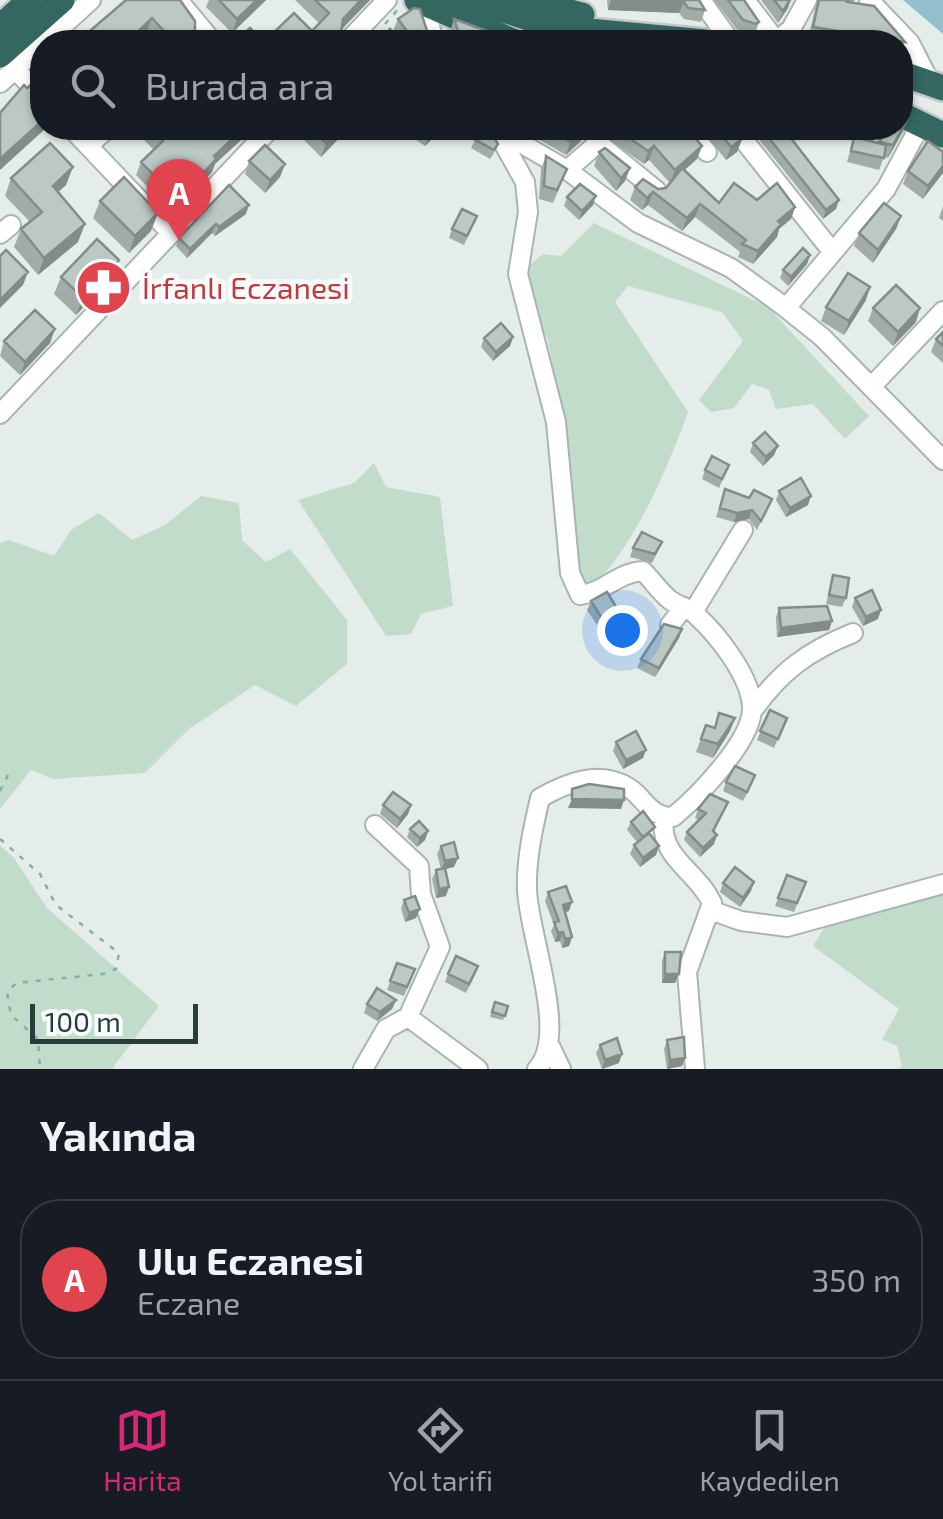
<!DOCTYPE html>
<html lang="tr">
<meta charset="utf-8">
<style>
body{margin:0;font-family:"Exo 2",sans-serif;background:#20242c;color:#f1f3f6}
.scale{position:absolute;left:30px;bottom:25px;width:168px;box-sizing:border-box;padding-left:10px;border:5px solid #263d39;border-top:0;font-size:28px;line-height:35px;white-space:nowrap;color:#263d39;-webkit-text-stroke:8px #f6faf8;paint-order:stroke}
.you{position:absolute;left:622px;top:630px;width:35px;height:35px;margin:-25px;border:8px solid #fff;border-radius:50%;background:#1a73e8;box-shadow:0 0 0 15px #1a73e833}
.badge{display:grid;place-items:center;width:65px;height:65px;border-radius:50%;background:#db2777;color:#fff;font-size:32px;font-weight:700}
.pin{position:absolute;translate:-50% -82px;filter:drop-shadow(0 2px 5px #0008)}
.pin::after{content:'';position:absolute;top:52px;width:35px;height:30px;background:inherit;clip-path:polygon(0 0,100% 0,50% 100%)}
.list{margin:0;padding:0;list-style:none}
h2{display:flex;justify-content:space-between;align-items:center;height:130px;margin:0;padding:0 40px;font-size:42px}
h2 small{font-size:32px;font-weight:400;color:#9ea1a6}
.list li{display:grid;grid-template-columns:65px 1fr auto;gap:30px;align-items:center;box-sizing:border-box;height:160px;margin:0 20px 20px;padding:0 20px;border:2px solid #363941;border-radius:40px}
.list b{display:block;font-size:38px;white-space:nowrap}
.list p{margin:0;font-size:32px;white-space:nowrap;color:#9ea1a6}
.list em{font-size:32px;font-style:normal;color:#9ea1a6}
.icon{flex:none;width:55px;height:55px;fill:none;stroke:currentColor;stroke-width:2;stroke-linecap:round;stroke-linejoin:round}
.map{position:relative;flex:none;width:943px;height:1069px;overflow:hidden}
.search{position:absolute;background:#171b24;box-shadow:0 2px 8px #0004;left:30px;right:30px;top:30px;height:110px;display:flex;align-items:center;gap:25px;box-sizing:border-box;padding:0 35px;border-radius:40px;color:#9ea1a6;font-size:38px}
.sheet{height:310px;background:#171b24}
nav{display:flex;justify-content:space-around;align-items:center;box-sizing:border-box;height:140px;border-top:2px solid #363941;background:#171b24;font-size:28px;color:#9ea1a6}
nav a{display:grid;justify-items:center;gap:5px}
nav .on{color:#db2777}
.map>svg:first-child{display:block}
.green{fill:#c1dccb}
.water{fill:#93becc}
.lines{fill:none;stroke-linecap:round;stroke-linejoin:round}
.minor-casing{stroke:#a8b5b1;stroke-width:22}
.highway-casing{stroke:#c2c9c8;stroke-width:30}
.path{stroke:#89ada6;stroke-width:2.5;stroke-dasharray:5 8;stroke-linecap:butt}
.minor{stroke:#fff;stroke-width:18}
.highway{stroke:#356761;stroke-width:25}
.wall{fill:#a1aca9}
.shaded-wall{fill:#838c89}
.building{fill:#bbc8c4;stroke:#838c89;stroke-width:2.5}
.labels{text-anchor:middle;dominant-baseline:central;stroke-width:10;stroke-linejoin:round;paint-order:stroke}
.health-label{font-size:30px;fill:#be3a42;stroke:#f6faf8;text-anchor:start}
</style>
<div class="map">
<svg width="943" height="1069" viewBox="0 0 943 1069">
<rect width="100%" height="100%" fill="#e5edea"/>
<path class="green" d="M594,223L768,307L869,416L845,439L813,404L776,409L769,390L752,384L734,408L711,412L699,400L743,341L722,312L628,286L615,302L688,412C666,472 638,538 595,585L582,583L577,564L567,432L547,338L527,299V267L543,254L561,256Z
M374,463L386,487L440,497L453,606L421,614L411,634L386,636L298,500L354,483Z
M201,496L239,503L242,540L266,562L290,549L347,620V664L296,706L255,685L189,729L145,773L53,779L31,770L0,809V543L9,540L54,556L71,530L99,513L132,540L165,525Z
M0,845L14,858L47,908L159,1006L112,1069H0Z
M923,894L943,896V1069H899L902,1066L897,1046L882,1039L899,1009L813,946L824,928Z"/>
<path class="water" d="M903,0H943V34Z"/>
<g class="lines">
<defs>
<path id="minor" d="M178,0L208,36L200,42
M421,0L435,42
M701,0L731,42
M745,0L777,42
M869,0L910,43L930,82
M777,40L791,29L807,0
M45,42L91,0
M347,42L387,0
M15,69L42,98
M0,83L42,45
M71,128L170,232
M495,128L525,182L528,212L518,274L556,422L570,573L580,595C606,592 616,573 643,571C652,580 660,592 670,600C678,606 689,608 696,615C718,635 750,676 752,706C754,740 697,797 673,817C649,817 645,798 629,788C600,769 566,783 540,798C533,828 526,859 527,890C529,937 569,1035 537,1069
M685,128L707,152
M734,128L831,250
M500,131L567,170L638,223L731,268L782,305L822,337L943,460
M88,146L108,128
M567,170L598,143L656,190
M0,234L11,225
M786,308L886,189L921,124
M871,387L943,311
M0,414L271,128
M693,612L743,530
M670,625L684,607
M753,710C781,671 808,651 853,633
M664,817C658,858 697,870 712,903L687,972L695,1069
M375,825L419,866L421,894L440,947L408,1017
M710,910L741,921L787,927L943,884
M550,1046L561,1069
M363,1069L386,1029L408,1017L478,1069"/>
<path id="highway" d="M417,0L515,42
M445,0L486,19
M474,0L558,28L705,42
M523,0L582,15
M0,27L30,0
M0,55L62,0
M900,73L943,88
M900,114L943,135"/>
</defs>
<use href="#minor" class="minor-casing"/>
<use href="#highway" class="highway-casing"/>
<path class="path" d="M385,24L402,5
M0,791L11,769
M0,839L40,874L56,905L119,953L116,969L103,974L16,983L7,993L11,1015L38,1039L40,1069"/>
<use href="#minor" class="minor"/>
<use href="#highway" class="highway"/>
</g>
<path class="wall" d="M126,0L195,37L213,42H157L147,31Z
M209,0H266L232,33L206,7Z
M295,0H370L341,30L337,42H235H264L312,31L319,23Z
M607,0H699L705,10L701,22L684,19L679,13L608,10Z
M714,0H744L759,22L755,33L752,35L739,32Z
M761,0H791L788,8L778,23Z
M817,0H855L852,3L905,42L900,54V42H828L808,39Z
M398,19L428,34L435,42H378L393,31Z
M454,19L517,42H453L450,32Z
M132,128H254L215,164L212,172L173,213L136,175L141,162L154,150Z
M295,128H349L321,157L294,130Z
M398,128H443L425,146Z
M481,128L494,153L490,159L471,148Z
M519,128H585L581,141L566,155Z
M592,128H686L702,146L697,159L684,170L719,203L757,200L795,207L791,219L779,229L777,237L753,264L738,257L740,252L695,217L682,231L648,205L642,210L630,200L635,187L658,189L666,188L670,183L649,160L644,164Z
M700,128H733L742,139L737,152L726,160Z
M761,128L836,209L823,219L757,137Z
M794,128H831L828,136Z
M880,128H900L902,133L888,158L884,157L879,170L847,162L854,137L877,143Z
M599,152L630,168L625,181L616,191L594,166Z
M943,152L923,199L903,184L908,171Z
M546,156L562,182L553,203L539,199L541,169Z
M249,161L285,164L280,177L265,193L245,174Z
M11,178L66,185L58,192L78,242L38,275L14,247L21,229L30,222L5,196Z
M567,197L593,205L579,220L564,206Z
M100,201L151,231L129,253L93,218Z
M943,206V221L939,218Z
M246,214L215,236L212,233L187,258L176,246L179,238Z
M477,216L464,245L449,238L452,229Z
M901,216L896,229L873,263L854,246L859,233Z
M810,255L807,264L788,286L780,278L783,270Z
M61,277H112L76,315L54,294Z
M866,300L844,335L821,321L826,307Z
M873,308L916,322L893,346L868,321Z
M943,332V363L931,352L936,339Z
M513,337L510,346L493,361L481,347L484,338Z
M4,341L50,343L20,375L0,356Z
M753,443L778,446L774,455L763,466L750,452Z
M705,470L725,474L719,488L702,479Z
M725,489L749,498L772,499L757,530L749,519L734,522L716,517Z
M779,491L808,505L786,517L776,500Z
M633,548L658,551L652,563L630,557Z
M833,575L846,598L842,607L826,604Z
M855,598L878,619L863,626L852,607Z
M591,601L615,618L599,628L587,610Z
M779,608L832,621L829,630L777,637L776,617Z
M682,629L679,638L655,677L637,668L641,659Z
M770,710L787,718L774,748L757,740Z
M735,718L730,731L713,758L696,752L706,725L714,728Z
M616,742L643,758L623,769L613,751Z
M726,782L752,784L743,801L723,791Z
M728,802L714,832V844L700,857L684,840L687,832L699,820L695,818L698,809Z
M383,805H411L408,814L397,828L380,814Z
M631,822L652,836L656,855L640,867L630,854L634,845L637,842L627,830Z
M410,829L428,831L425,840L417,847L407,837Z
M441,846L454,867L445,869L446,896L436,898L432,879L436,870L441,869L437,854Z
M787,875L806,882L794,912L775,906Z
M723,883L751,891L740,907L720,892Z
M548,892L569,911L565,912L572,937L569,946L562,948L560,941L555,942L551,931L554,925L545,901Z
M404,900L416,918L405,922L401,908Z
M665,952L679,974L675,983H662V961Z
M397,963L415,969L404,996L387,990Z
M448,974L475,975L466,993L445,982Z
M396,1000L392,1009L377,1021L364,1013L367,1004Z
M495,1002L508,1006L503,1020L490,1017Z
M667,1040L685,1058L682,1066L667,1069L664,1049Z
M600,1045L619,1063L602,1069L596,1053Z"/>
<path class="shaded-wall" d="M257,0H266L232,33L237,19Z
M361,0H370L338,33L343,19Z
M611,0H645L684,2L679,13L608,10Z
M790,0L788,8L778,23L783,11Z
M152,18L147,31L135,42H127Z
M907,120L902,133L888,158L893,145Z
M42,121V128H46L45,129L0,170V159Z
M244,128H254L215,164L212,172L173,213L178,200L214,156Z
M341,128H349L321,157L326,143Z
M435,128H443L425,146L430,133Z
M586,128L581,141L566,155L570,142Z
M742,139L737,152L726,160L731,147Z
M654,146L649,160L644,164L648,151Z
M702,146L697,159L670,183L675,170Z
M285,164L280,177L265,193L270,180Z
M943,166V173L923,199L928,186Z
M73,167L66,185L46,203L53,186Z
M630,168L625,181L616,191L621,178Z
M653,192L648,205L642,210L647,198Z
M596,196L593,205L579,220L582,211Z
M839,200L836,209L823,219L826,210Z
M700,204L695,217L682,231L687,218Z
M249,205L246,214L215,236L219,227Z
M795,207L791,219L779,229L777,237L753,264L758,251L778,221Z
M158,213L151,231L129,253L135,236Z
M901,216L896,229L873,263L878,250Z
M85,224L78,242L38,275L44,258Z
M216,224L212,233L187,258L190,249Z
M810,255L807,264L788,286L791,277Z
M119,260L112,277L76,315L83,298Z
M28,272L23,285L0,308V300Z
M870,287L866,300L844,335L849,321Z
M920,308L916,322L893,346L898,332Z
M55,329L50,343L20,375L25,362Z
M513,337L510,346L493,361L496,352Z
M778,446L774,455L763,466L766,457Z
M811,496L808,505L786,517L790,508Z
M752,510L749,519L734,522L737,513Z
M618,610L615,618L599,628L603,620Z
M881,610L878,619L863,626L866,617Z
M832,621L829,630L777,637L781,628Z
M682,629L679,638L655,677L659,668Z
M735,718L730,731L713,758L718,744Z
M646,750L643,758L623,769L626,760Z
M572,799L624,800L621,809L568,808Z
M411,805L408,814L397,828L400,819Z
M428,831L425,840L417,847L420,838Z
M717,835L714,844L700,857L703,848Z
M659,846L656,855L640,867L643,858Z
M458,858L454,867L441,870L445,861Z
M754,882L751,891L740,907L743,898Z
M449,887L446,896L436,898L439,889Z
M572,902L569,911L559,914L563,905Z
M420,909L416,918L405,922L409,913Z
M563,932L560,941L555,942L558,933Z
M572,937L569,946L562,948L565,939Z
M665,974H679L675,983H662Z
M396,1000L392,1009L377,1021L380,1012Z
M622,1054L619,1063L602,1069L605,1060Z
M685,1058L682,1066L667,1069L670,1060Z"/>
<path class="building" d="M126,0H180L195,21V37L211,40L213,42H174L152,18L127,42H77Z
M219,0H257L237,19Z
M315,0H361L343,19L341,33L332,42H235L250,28L264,42L294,13L312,31L329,13Z
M645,0H699L705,10L688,8L684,2Z
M728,0H744L759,22L756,24L743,20Z
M774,0H790L783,11Z
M819,0H849L847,2L874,6L905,42L813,27Z
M414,8L420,9L428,34L435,42H415L398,19Z
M454,19L517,42H462Z
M390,29L405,42H378Z
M32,84L42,94V121L0,159V113L24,85L27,88Z
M900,116L907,120L893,145L880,142L883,128H900Z
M149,128H244L214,156L216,159L178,200L141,162L163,141Z
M310,128H341L326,143Z
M422,128H435L430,133Z
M481,128H488L498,144L494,150L474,139Z
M546,128H586L570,142Z
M615,128H686L702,146L675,170L654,146L648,151Z
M716,128H733L742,139L731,147Z
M761,128H783L839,200L826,210Z
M854,137L886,145L884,158L851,151Z
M928,141L943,152V166L928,186L908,171Z
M50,143L73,167L53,186L85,224L44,258L21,229L42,212L11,178Z
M265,145L285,164L270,180L249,161Z
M605,148L630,168L621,178L599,152Z
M546,156L567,169L557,190L544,186Z
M682,168L719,203L734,183L757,200L777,183L795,207L778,221L781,224L758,251L742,244L746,240L700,204L687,218L653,192L647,198L635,187L643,179L658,189L666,188Z
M124,177L158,213L135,236L100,201Z
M580,184L596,196L582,211L567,197Z
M229,185L249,205L219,227L216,224L190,249L179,238Z
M884,203L901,216L878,250L859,233Z
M462,209L477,216L467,236L452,229Z
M97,239L119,260L83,298L61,277Z
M803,248L810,255L791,277L783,270Z
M6,250L28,272L0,300V256Z
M848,273L870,287L849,321L826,307Z
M896,285L920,308L898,332L873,308Z
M35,310L55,329L25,362L4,341Z
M501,323L513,337L496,352L484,338Z
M943,332V346L936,339Z
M765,432L778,446L766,457L753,443Z
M712,456L729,465L722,479L705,470Z
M801,478L811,496L790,508L779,491Z
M725,489L749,498L754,490L772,499L761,521L752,510L737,513L720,508Z
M642,532L662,542L655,554L633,548Z
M833,575L849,578L846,598L829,595Z
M872,590L881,610L866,617L855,598Z
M607,592L618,610L603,620L591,601Z
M827,606L832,621L781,628L779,608Z
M664,624L682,629L659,668L641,659Z
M770,710L787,718L778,739L760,731Z
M719,713L735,718L718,744L701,739L706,725L715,728Z
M636,731L646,750L626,760L616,742Z
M735,766L755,775L747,792L726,782Z
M589,784L624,789V800L572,799V789Z
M393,792L411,805L400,819L383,805Z
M710,794L728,802L713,831L717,835L703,848L687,832L706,813L698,809Z
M643,811L655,827L643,837L631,822Z
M419,821L428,831L420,838L410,829Z
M649,833L659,846L643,858L634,845Z
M454,842L458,858L445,861L441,846Z
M735,867L754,882L743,898L723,883Z
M445,868L449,887L439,889L436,870Z
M787,875L806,882L797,903L778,898Z
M566,886L572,902L563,905L572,937L565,939L563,932L558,933L554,922L559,921L548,892Z
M415,896L420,909L409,913L404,900Z
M665,952H681L679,974H665Z
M456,956L478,966L469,984L448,974Z
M397,963L415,969L407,987L390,981Z
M377,988L396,1000L380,1012L367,1004Z
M495,1002L508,1006L505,1016L492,1012Z
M684,1037L685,1058L670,1060L667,1040Z
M617,1038L622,1054L605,1060L600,1045Z"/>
<defs>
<symbol id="pharmacy-disc" viewBox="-11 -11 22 22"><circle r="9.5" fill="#e0444e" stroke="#f6faf8"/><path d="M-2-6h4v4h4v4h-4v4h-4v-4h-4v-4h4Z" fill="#fff"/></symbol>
</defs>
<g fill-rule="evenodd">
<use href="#pharmacy-disc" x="72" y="256" width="63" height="63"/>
</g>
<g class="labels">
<g class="health-label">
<text x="142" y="287">İrfanlı Eczanesi</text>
</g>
</g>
</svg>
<div class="scale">100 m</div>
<div class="you"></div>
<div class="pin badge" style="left:179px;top:241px;background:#e0444e">A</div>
<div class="search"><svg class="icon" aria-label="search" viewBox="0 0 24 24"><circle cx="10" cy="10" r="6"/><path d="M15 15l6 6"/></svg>Burada ara</div>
</div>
<section class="sheet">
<h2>Yakında<small></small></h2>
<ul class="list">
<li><span class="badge" style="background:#e0444e">A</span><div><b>Ulu Eczanesi</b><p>Eczane</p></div><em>350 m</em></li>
</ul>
</section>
<nav>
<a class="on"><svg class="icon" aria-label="map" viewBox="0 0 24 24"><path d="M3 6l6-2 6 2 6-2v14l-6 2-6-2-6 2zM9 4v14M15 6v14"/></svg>Harita</a>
<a><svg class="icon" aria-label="directions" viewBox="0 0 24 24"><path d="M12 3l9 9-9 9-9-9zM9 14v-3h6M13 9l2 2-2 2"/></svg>Yol tarifi</a>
<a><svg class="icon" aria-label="saved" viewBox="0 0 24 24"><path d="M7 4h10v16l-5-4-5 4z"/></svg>Kaydedilen</a>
</nav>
